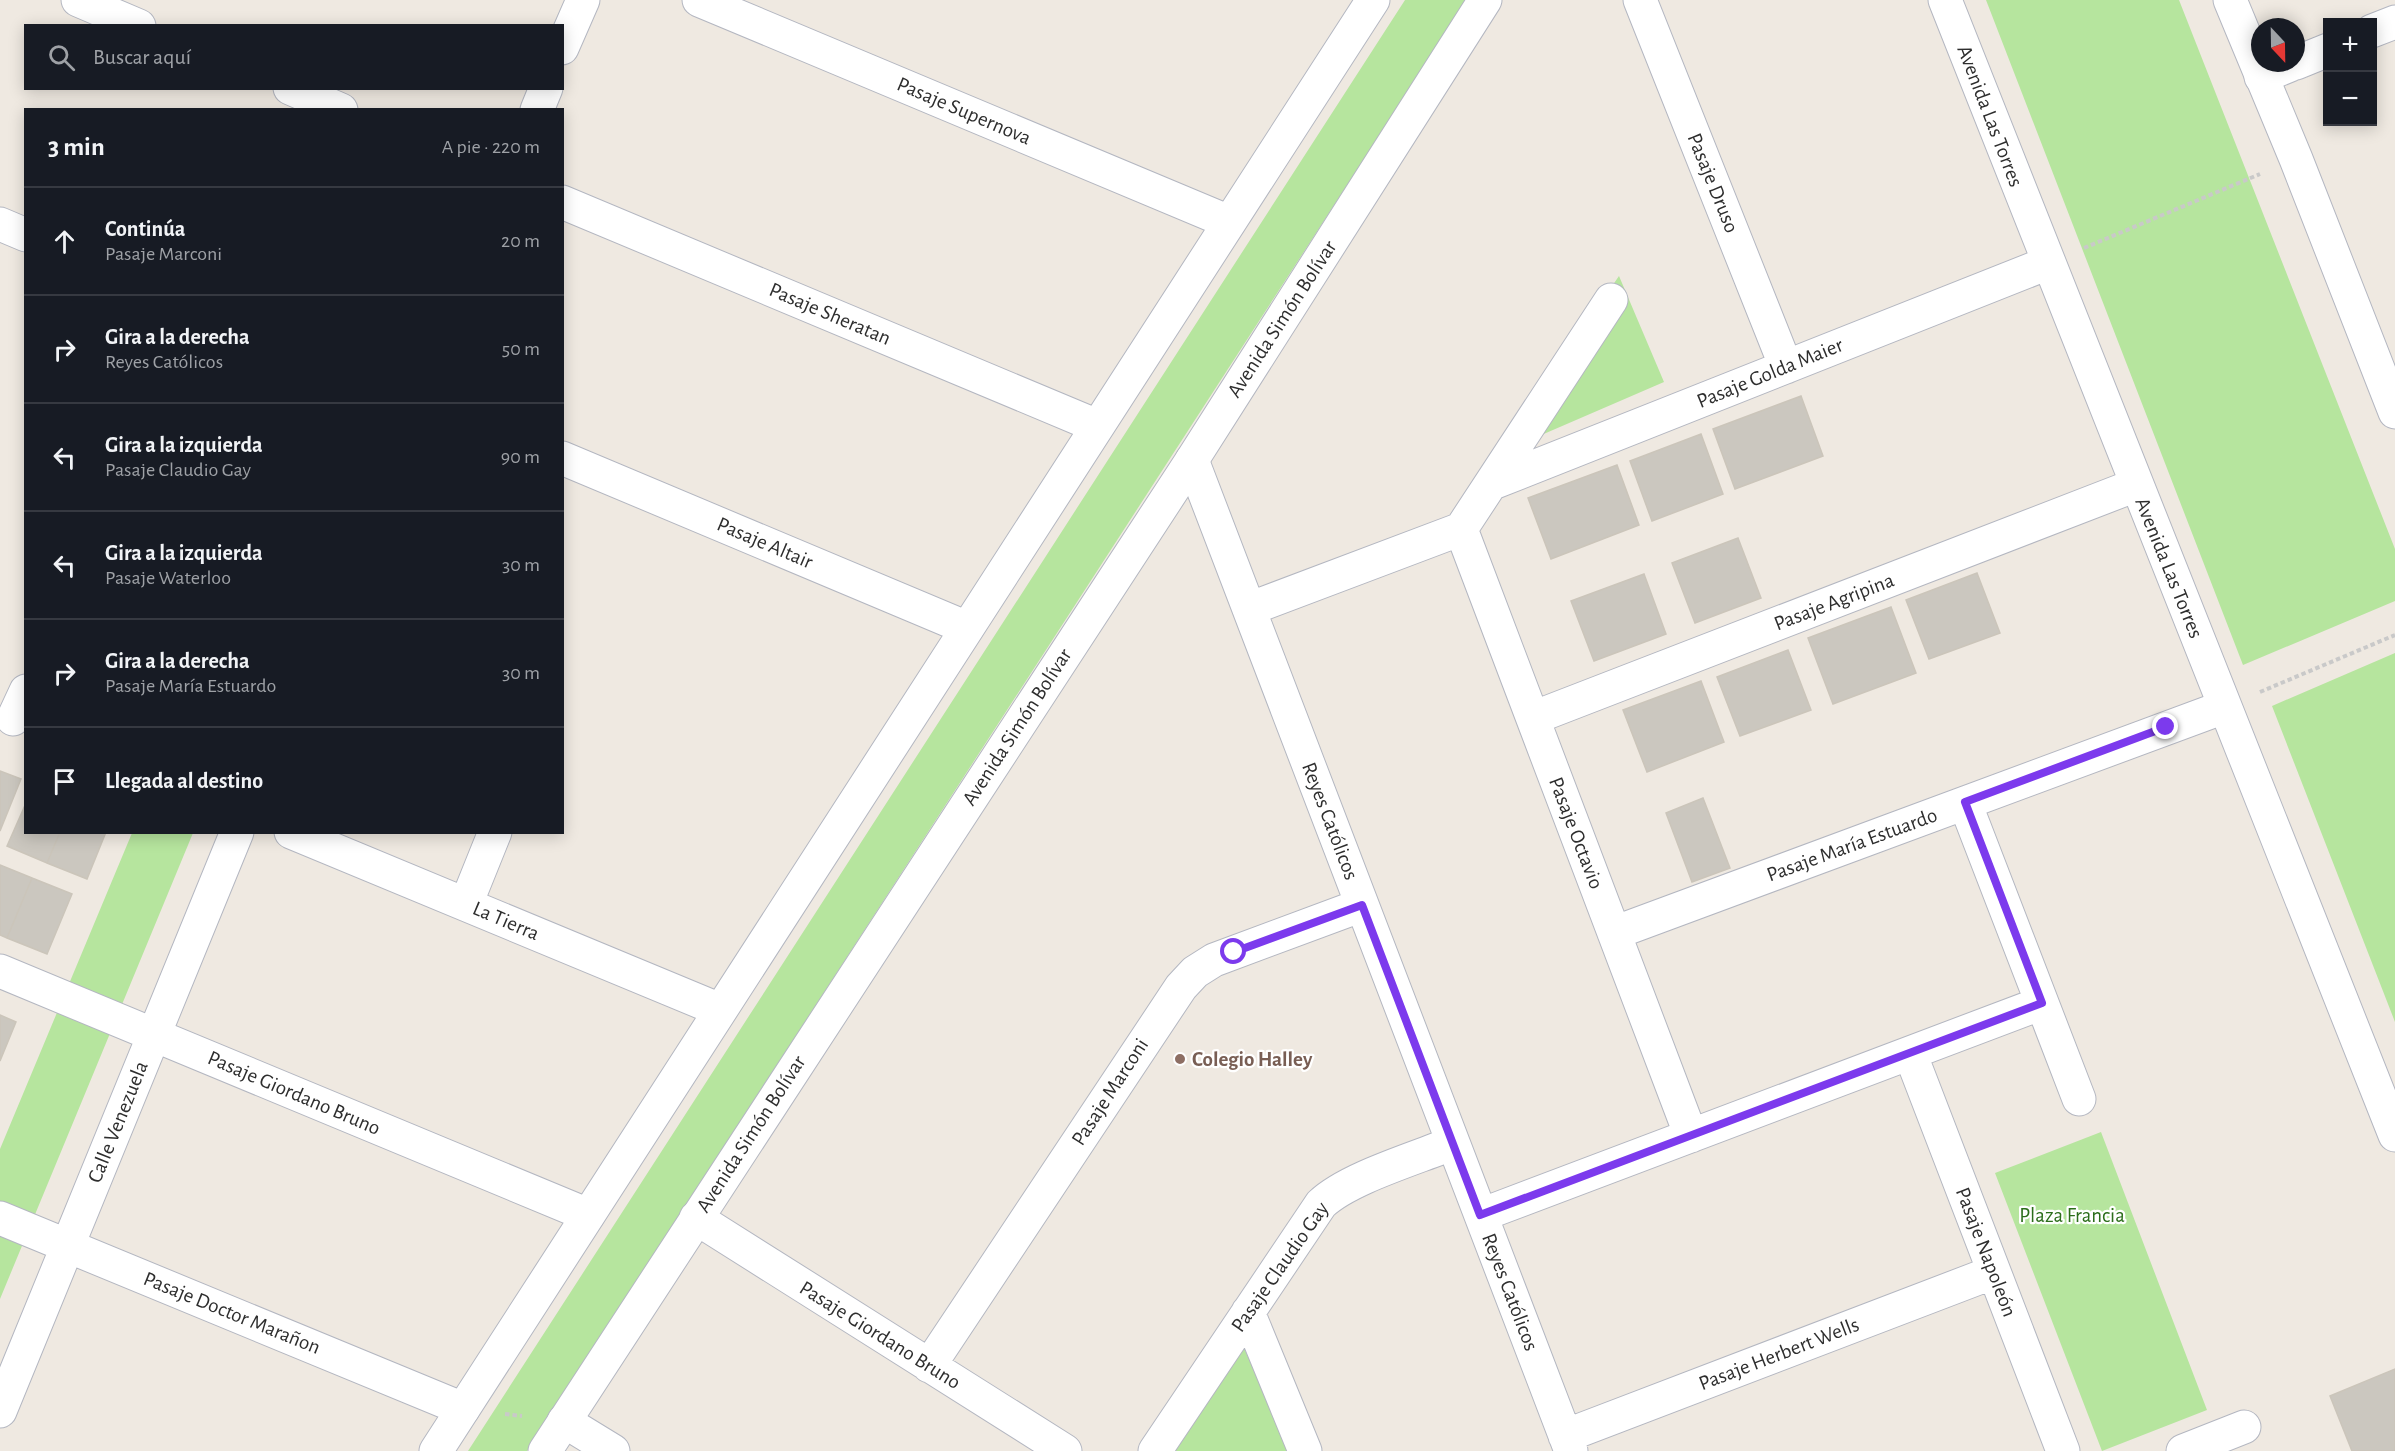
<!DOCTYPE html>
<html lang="es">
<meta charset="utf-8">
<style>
body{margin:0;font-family:"Alegreya Sans",sans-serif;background:#242831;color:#f1f3f6}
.controls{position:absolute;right:18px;top:18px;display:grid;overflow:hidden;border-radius:0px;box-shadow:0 3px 15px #0003}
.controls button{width:54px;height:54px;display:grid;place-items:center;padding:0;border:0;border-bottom:2px solid #363941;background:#171b24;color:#f1f3f6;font:30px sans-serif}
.compass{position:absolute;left:2251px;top:18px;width:54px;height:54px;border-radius:50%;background:#171b24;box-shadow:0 3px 15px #0003;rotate:158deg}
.stop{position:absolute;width:18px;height:18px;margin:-14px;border:4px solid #7c3aed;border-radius:50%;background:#fff}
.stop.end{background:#7c3aed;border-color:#fff;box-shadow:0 2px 6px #0008}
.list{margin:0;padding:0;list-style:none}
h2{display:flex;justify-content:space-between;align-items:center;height:78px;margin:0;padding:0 24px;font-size:26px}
h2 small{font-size:20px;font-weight:400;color:#9ea1a6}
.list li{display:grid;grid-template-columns:39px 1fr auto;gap:18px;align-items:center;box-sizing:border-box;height:108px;padding:0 24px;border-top:2px solid #363941}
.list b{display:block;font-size:22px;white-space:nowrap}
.list p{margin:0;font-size:20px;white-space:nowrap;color:#9ea1a6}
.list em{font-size:20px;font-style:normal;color:#9ea1a6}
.icon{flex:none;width:33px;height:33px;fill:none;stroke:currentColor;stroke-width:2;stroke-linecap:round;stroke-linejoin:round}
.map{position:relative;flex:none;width:2395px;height:1451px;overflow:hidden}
.search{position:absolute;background:#171b24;box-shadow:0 3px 15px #0003;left:24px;top:24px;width:540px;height:66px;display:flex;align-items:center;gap:15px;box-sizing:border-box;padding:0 21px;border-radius:0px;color:#9ea1a6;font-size:22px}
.panel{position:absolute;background:#171b24;box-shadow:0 3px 15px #0003;left:24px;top:108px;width:540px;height:726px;border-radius:0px}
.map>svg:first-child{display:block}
.green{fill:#b6e59e}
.building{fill:#cbc7bf;stroke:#cbc5ba;stroke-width:1.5}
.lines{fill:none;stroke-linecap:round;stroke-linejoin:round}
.minor-casing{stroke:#b4b7c1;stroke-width:35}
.tertiary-casing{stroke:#b4b7c1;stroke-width:35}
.secondary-casing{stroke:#b4b7c1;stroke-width:35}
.path{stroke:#c9c9c9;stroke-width:4;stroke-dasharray:4.5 3;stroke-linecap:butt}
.minor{stroke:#fff;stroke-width:33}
.tertiary{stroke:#fff;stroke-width:33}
.secondary{stroke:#fff;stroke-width:33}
.route{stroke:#7c3aed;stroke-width:8}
.education-dot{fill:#8d6e63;stroke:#fff;stroke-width:2}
.labels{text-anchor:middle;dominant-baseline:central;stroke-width:4.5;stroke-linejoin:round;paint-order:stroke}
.street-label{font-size:21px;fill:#2e2e2e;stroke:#fff}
.education-label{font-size:21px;font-weight:bold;fill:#785e54;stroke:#fff;text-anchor:start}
.park-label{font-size:21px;fill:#2c6e1b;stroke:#fff}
</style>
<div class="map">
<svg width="2395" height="1451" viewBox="0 0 2395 1451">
<rect width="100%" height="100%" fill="#efe9e1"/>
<path class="green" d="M1405,0H1467L527,1451H468Z
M1986,0H2179L2395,549V601L2243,665Z
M1619,276L1664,382L1495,455Z
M2395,653V1022L2272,706Z
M132,833H193L0,1299V1149Z
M2101,1132L2207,1410L2102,1451L1995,1173Z
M1241,1341L1289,1451H1164Z"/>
<path class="building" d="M1801,396L1823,456L1735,489L1713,429Z
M1701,434L1723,494L1652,521L1630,461Z
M1617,465L1639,525L1551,559L1528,498Z
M1738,538L1761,598L1695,623L1672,563Z
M1977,573L2000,633L1929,659L1906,600Z
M1644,574L1666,634L1594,661L1571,601Z
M1891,607L1916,673L1833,704L1808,638Z
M1788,650L1811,710L1740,736L1717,677Z
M1701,681L1724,742L1647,772L1623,710Z
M0,771L21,779L0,831Z
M1703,798L1730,868L1692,882L1666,813Z
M26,803V832H60L47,863L7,846Z
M60,832H106L87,879L47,863Z
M0,865L32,878L7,938L0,935Z
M32,878L72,894L47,954L7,938Z
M0,1015L16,1022L0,1061Z
M2395,1369V1451H2352L2330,1396Z"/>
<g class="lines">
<defs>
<path id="minor" d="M78,0L139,26
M699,0L1229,222
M1640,0L1786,367
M2372,31L2395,22
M562,48L583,0
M2296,63L2328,50
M2261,77L2295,63
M290,88L341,110
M537,110L546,88
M562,202L1097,426
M0,224L26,235
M562,458L967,628
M1192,460L1571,1451
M1493,483L2048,263
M1461,529L1691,1136
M1249,609L1461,529L1611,300
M1533,718L2136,485
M13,719L26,691
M1965,803L2079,1099
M291,832L720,1010
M466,904L495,832
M1614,933L2224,707
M0,971L588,1215
M1910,1053L2063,1451
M1481,1215L2042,1003
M0,1218L463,1409
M696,1218L1065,1451
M1248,1312L1305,1451
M929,1366L1181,987L1195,972L1214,960L1362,905
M0,1411L237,832
M564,1421L613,1451
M1565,1436L1994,1272
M1155,1451L1321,1204C1348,1178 1417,1158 1453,1143
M2183,1451L2244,1427"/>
<path id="tertiary" d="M1945,0L2395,1135
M2230,0L2296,159L2395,412"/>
<path id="secondary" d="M436,1451L1373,0
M545,1451L1192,460L1485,0"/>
</defs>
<use href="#minor" class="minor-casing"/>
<use href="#tertiary" class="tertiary-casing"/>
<use href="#secondary" class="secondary-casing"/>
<path class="path" d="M2084,248L2260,174
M2260,692L2395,635
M505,1414L522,1416"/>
<use href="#minor" class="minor"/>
<use href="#tertiary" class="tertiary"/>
<use href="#secondary" class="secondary"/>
</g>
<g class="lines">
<path class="route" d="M1234,952L1362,905L1480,1215L2042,1003L1965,802L2166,727"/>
</g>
<circle class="education-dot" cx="1180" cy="1059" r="6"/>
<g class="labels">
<g class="street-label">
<text transform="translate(964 111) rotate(23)">Pasaje Supernova</text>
<text transform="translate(1990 116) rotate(69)">Avenida Las Torres</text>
<text transform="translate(1713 183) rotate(68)">Pasaje Druso</text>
<text transform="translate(830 314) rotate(23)">Pasaje Sheratan</text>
<text transform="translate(1282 319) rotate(-57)">Avenida Simón Bolívar</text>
<text transform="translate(1770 373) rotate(-22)">Pasaje Golda Maier</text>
<text transform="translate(765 543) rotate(23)">Pasaje Altair</text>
<text transform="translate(2169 568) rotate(68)">Avenida Las Torres</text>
<text transform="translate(1834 602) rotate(-21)">Pasaje Agripina</text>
<text transform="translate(1017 727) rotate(-57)">Avenida Simón Bolívar</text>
<text transform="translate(1330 821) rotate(69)">Reyes Católicos</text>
<text transform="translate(1576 833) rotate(69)">Pasaje Octavio</text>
<text transform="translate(1852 845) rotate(-20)">Pasaje María Estuardo</text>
<text transform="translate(506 921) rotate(23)">La Tierra</text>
<text transform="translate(1110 1092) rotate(-57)">Pasaje Marconi</text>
<text transform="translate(294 1093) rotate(23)">Pasaje Giordano Bruno</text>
<text transform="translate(118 1122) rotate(-68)">Calle Venezuela</text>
<text transform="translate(751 1134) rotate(-57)">Avenida Simón Bolívar</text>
<text transform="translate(1986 1252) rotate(69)">Pasaje Napoleón</text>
<text transform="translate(1280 1267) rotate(-55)">Pasaje Claudio Gay</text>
<text transform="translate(1510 1292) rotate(69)">Reyes Católicos</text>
<text transform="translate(232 1313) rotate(22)">Pasaje Doctor Marañon</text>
<text transform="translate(880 1335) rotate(32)">Pasaje Giordano Bruno</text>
<text transform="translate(1779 1354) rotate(-21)">Pasaje Herbert Wells</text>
</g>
<g class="education-label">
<text x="1192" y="1059">Colegio Halley</text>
</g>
<g class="park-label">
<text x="2072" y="1215">Plaza Francia</text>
</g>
</g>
</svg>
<div class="controls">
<button>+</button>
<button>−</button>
</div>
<svg class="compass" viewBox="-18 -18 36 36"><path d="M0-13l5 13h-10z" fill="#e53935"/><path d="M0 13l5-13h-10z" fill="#9ea1a6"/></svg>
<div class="stop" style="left:1234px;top:952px"></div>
<div class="stop end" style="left:2166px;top:727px"></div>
<div class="search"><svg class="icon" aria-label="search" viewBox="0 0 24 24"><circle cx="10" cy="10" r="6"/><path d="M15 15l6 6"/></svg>Buscar aquí</div>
<section class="panel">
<h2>3 min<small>A pie · 220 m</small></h2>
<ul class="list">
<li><svg class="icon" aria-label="ahead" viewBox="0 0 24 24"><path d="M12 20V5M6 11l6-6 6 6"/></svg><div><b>Continúa</b><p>Pasaje Marconi</p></div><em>20 m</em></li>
<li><svg class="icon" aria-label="right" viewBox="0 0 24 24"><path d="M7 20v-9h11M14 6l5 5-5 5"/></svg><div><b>Gira a la derecha</b><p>Reyes Católicos</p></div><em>50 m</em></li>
<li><svg class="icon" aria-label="left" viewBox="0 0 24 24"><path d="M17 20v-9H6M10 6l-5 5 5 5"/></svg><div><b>Gira a la izquierda</b><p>Pasaje Claudio Gay</p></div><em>90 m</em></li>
<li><svg class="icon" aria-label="left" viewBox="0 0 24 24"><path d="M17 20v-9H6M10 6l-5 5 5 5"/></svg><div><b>Gira a la izquierda</b><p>Pasaje Waterloo</p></div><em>30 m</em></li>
<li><svg class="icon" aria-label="right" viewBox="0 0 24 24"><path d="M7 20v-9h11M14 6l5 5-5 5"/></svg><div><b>Gira a la derecha</b><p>Pasaje María Estuardo</p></div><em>30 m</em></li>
<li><svg class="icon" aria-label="arrive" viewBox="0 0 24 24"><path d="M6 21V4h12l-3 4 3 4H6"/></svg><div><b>Llegada al destino</b></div></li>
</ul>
</section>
</div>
